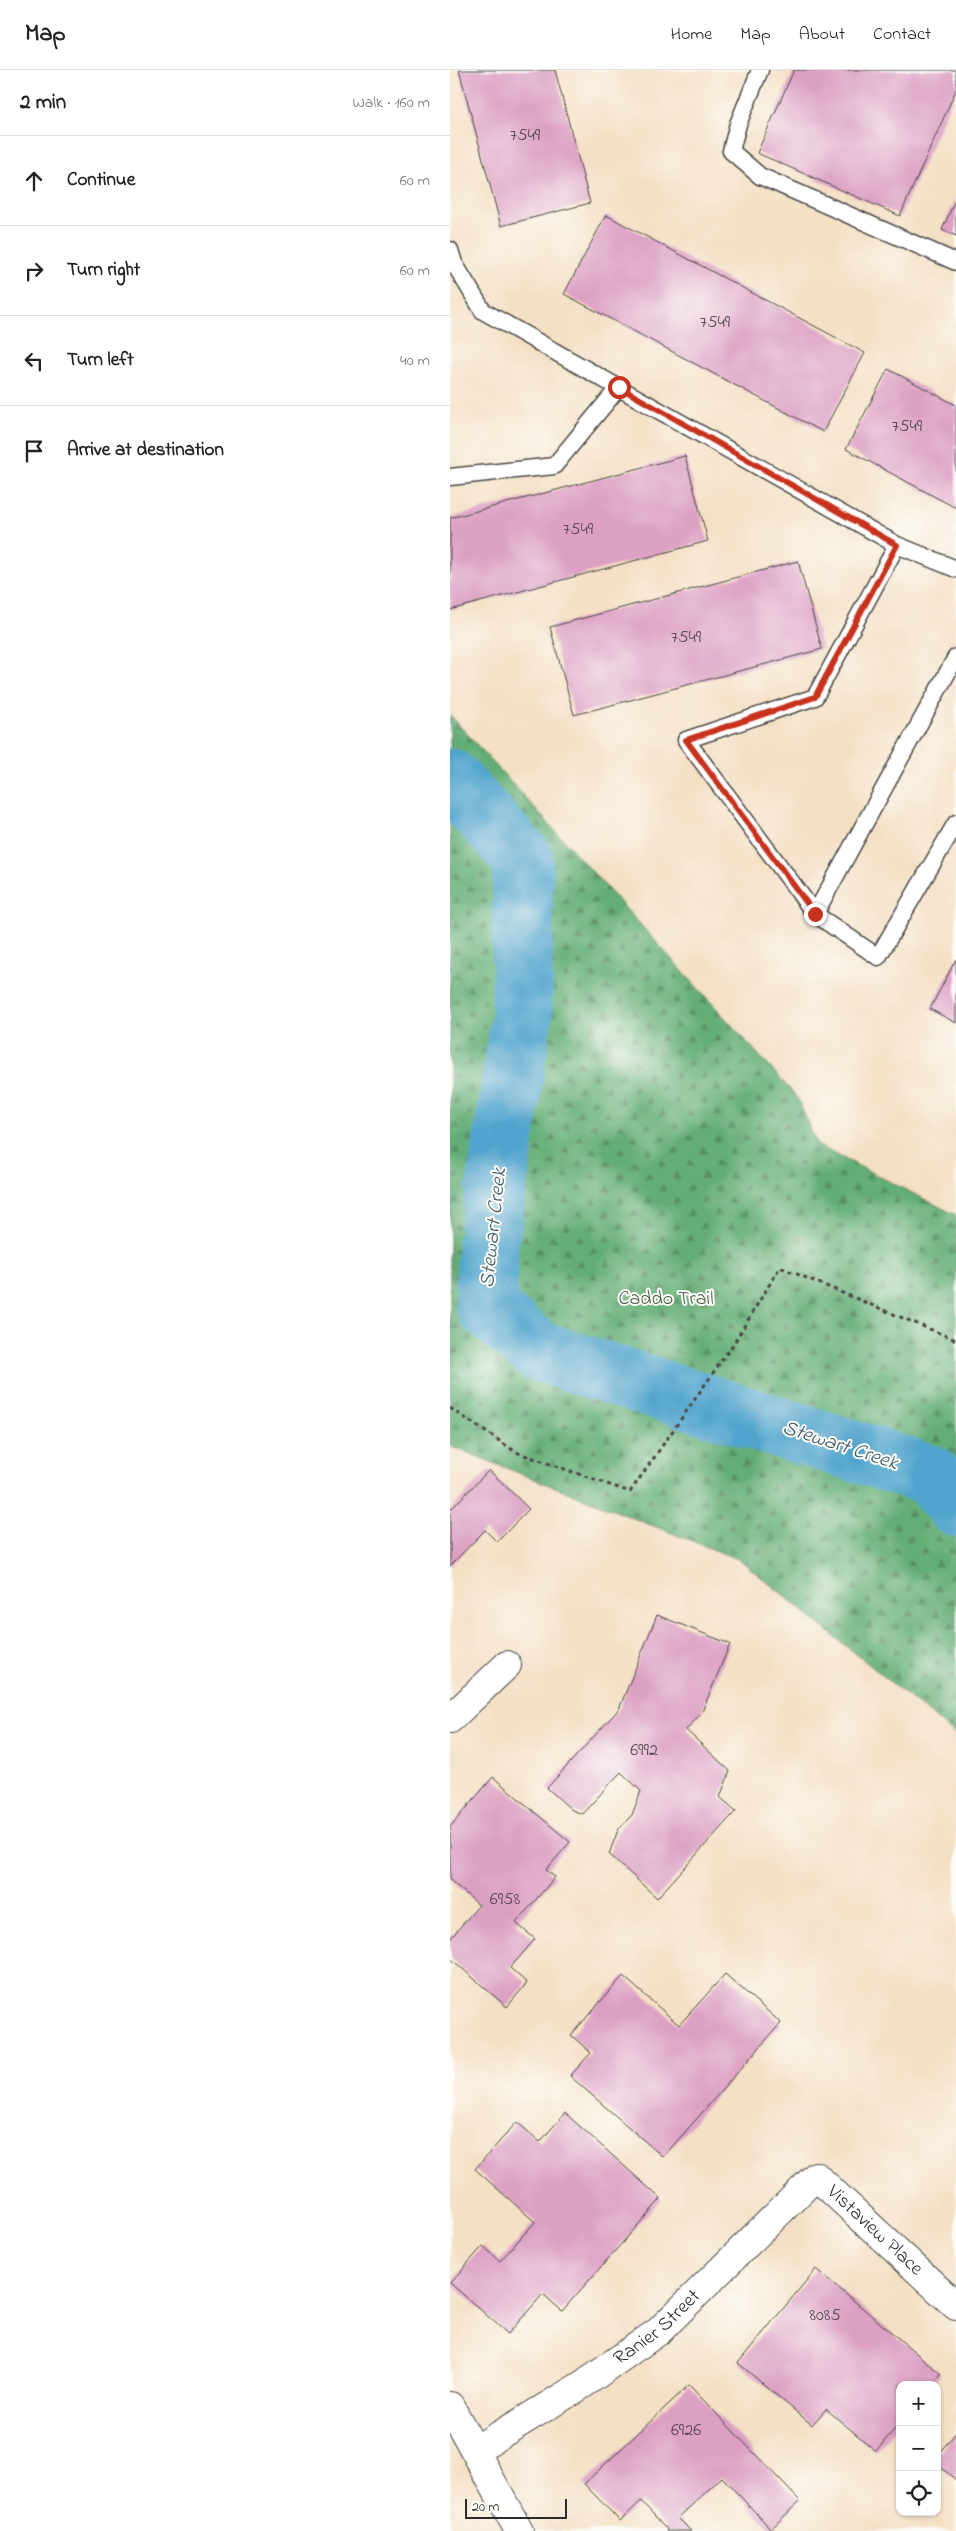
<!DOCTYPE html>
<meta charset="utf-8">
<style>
body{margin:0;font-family:"Indie Flower",sans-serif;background:#f2f2f2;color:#222}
.controls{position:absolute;right:15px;bottom:15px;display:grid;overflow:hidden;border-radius:10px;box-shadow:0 1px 4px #0004}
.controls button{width:45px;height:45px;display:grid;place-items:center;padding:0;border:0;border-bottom:1px solid #e0e0e0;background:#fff;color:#222;font:25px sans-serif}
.scale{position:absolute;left:15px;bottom:12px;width:102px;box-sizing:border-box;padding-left:5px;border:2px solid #2b2b2b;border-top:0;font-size:14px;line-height:18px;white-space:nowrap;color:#2b2b2b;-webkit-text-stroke:4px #fdfcf7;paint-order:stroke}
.stop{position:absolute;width:15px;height:15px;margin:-11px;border:4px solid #c8321e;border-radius:50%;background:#fff}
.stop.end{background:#c8321e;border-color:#fff;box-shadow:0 1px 5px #0008}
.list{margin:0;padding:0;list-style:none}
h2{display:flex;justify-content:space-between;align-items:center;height:65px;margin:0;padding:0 20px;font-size:21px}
h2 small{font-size:16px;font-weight:400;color:#767676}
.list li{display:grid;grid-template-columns:32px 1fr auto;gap:15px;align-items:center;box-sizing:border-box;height:90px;padding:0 20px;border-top:1px solid #e0e0e0}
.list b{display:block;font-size:19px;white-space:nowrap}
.list em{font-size:16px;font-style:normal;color:#767676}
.icon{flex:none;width:28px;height:28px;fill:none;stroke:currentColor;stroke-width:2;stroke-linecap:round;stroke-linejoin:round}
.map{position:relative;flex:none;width:506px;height:2461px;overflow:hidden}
header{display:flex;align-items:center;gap:30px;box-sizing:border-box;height:70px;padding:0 25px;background:#fff;border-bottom:1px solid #e0e0e0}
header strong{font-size:24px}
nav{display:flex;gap:28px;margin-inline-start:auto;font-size:18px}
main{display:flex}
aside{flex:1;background:#fff}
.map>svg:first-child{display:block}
.forest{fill:url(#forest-firs);stroke:#486c50}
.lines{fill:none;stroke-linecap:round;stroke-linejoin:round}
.river{stroke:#51a4cd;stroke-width:61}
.building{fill:#dca0c4}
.lane-casing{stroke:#494642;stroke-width:19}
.street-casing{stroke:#494642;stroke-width:30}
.path{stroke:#494642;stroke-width:3;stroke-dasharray:4 4;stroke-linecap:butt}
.lane{stroke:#fff;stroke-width:16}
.street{stroke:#fff;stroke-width:28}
.route{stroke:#c8321e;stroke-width:6}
.labels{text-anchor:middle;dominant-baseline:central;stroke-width:4;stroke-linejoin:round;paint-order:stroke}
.number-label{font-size:18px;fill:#574851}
.park-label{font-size:20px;fill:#435b48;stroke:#fdfcf7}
.street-label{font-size:20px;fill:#2b2b2b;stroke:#fdfcf7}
.water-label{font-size:21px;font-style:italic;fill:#3a5b6c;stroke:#fdfcf7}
</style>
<header>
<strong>Map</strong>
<nav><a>Home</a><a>Map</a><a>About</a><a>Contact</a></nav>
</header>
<main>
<aside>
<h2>2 min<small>Walk · 160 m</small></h2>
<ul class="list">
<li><svg class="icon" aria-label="ahead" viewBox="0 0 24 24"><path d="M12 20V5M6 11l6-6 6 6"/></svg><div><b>Continue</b></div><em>60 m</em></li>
<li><svg class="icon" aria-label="right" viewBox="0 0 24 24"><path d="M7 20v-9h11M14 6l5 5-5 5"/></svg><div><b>Turn right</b></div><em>60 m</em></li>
<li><svg class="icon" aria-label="left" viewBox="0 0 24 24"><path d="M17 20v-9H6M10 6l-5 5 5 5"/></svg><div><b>Turn left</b></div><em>40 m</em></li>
<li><svg class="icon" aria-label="arrive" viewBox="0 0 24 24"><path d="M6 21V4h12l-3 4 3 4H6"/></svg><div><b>Arrive at destination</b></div></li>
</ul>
</aside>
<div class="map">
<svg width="506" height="2461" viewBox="0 0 506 2461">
<defs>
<pattern id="forest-firs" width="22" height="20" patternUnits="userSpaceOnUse" patternTransform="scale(1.25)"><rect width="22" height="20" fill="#64ae76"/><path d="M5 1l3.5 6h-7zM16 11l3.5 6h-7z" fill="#538e61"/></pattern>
</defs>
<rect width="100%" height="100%" fill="#fdfcf7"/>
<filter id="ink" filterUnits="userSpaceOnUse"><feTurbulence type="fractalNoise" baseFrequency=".02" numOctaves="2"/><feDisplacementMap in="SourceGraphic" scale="10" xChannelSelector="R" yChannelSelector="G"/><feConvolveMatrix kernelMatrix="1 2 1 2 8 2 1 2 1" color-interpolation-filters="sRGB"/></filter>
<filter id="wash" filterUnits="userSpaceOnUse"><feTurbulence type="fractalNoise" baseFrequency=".0096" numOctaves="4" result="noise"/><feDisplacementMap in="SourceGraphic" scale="20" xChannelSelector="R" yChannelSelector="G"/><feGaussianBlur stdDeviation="1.12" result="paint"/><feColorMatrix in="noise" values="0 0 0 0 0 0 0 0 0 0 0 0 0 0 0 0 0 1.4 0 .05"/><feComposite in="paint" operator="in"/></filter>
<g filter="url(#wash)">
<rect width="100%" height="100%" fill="#f4e0c5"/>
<path class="forest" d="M0,645L347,1027L367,1075L506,1145V1665L290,1490L0,1376Z"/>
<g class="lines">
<path class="river" d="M0,709L73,789L72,945L38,1175L36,1237L88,1281L480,1405L506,1436"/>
</g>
<g id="blocks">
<path class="building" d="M9,0H105L140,133L51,156Z
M344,0H506V20L450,146L307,83Z
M506,128V166L492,160Z
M156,145L415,283L373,362L114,224Z
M438,299L506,335V438L396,379Z
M235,386L258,471L0,540V448Z
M348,491L372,579L124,645L100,557Z
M506,889V953L480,939Z
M39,1400L79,1439L47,1472L35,1460L0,1496V1440Z
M207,1545L280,1574L252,1642L236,1660L280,1701L270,1727L286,1741L207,1828L159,1784L168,1760L182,1745L191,1721L171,1702L132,1744L122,1740L97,1718L169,1639Z
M43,1707L120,1772L96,1800L105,1807L66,1853L85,1869L60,1898L77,1913L57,1937L0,1888V1869L29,1835L0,1810V1757Z
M275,1904L331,1953L213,2087L120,2006L141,1983L121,1965L173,1906L229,1955Z
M115,2043L211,2129L112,2241L93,2224L58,2264L0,2213L33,2176L50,2191L85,2152L25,2099L67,2052L90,2072Z
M366,2199L491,2304L482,2315H450V2353L426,2381L376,2339L362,2355L288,2293Z
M239,2315L350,2431L321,2459L272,2407L228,2448L241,2461H216L217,2459L191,2431L170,2451L134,2414Z
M506,2363V2410L487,2394V2385Z"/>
</g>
</g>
<g filter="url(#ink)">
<use href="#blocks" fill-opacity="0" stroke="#494642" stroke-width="1"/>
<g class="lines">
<defs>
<path id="lane" d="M310,0L288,54L281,81L310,106L506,192
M0,180L4,193L33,241L447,475L506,499
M0,407L104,396L169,317
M447,475L365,627L236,670L365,844L428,887L506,753
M365,844L506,587"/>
<g id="street">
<path d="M0,1649L57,1595"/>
<path d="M0,2336L69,2461"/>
<path id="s1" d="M25,2380L132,2315L209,2261L366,2106L506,2236"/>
</g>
</defs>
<use href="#lane" class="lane-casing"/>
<use href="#street" class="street-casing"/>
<path class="path" d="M0,1338L66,1382L180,1422L284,1273L330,1197L506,1270"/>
<use href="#lane" class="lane"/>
<use href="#street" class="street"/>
</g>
</g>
<g class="lines" filter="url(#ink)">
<path class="route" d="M169,317L447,475L365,627L236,670L365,844"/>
</g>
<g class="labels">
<g class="number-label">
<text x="75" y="66">7549</text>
<text x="265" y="253">7549</text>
<text x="457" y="357">7549</text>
<text x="128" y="460">7549</text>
<text x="236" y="568">7549</text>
<text x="194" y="1681">6992</text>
<text x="55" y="1830">6958</text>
<text x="375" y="2246">8085</text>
<text x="236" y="2361">6926</text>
</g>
<g class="park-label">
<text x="216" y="1229">Caddo Trail</text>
</g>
<g class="street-label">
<text stroke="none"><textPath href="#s1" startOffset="520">Vistaview Place</textPath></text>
<text stroke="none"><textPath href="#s1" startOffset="220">Ranier Street</textPath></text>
</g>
<g class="water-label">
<text transform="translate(44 1158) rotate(-84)">Stewart Creek</text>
<text transform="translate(390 1376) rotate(18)">Stewart Creek</text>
</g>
</g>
</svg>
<div class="controls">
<button>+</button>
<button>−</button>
<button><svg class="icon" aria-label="locate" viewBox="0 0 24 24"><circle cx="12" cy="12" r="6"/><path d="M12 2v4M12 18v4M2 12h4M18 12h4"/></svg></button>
</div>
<div class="scale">20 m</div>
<div class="stop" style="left:169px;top:317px"></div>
<div class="stop end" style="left:365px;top:844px"></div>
</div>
</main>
